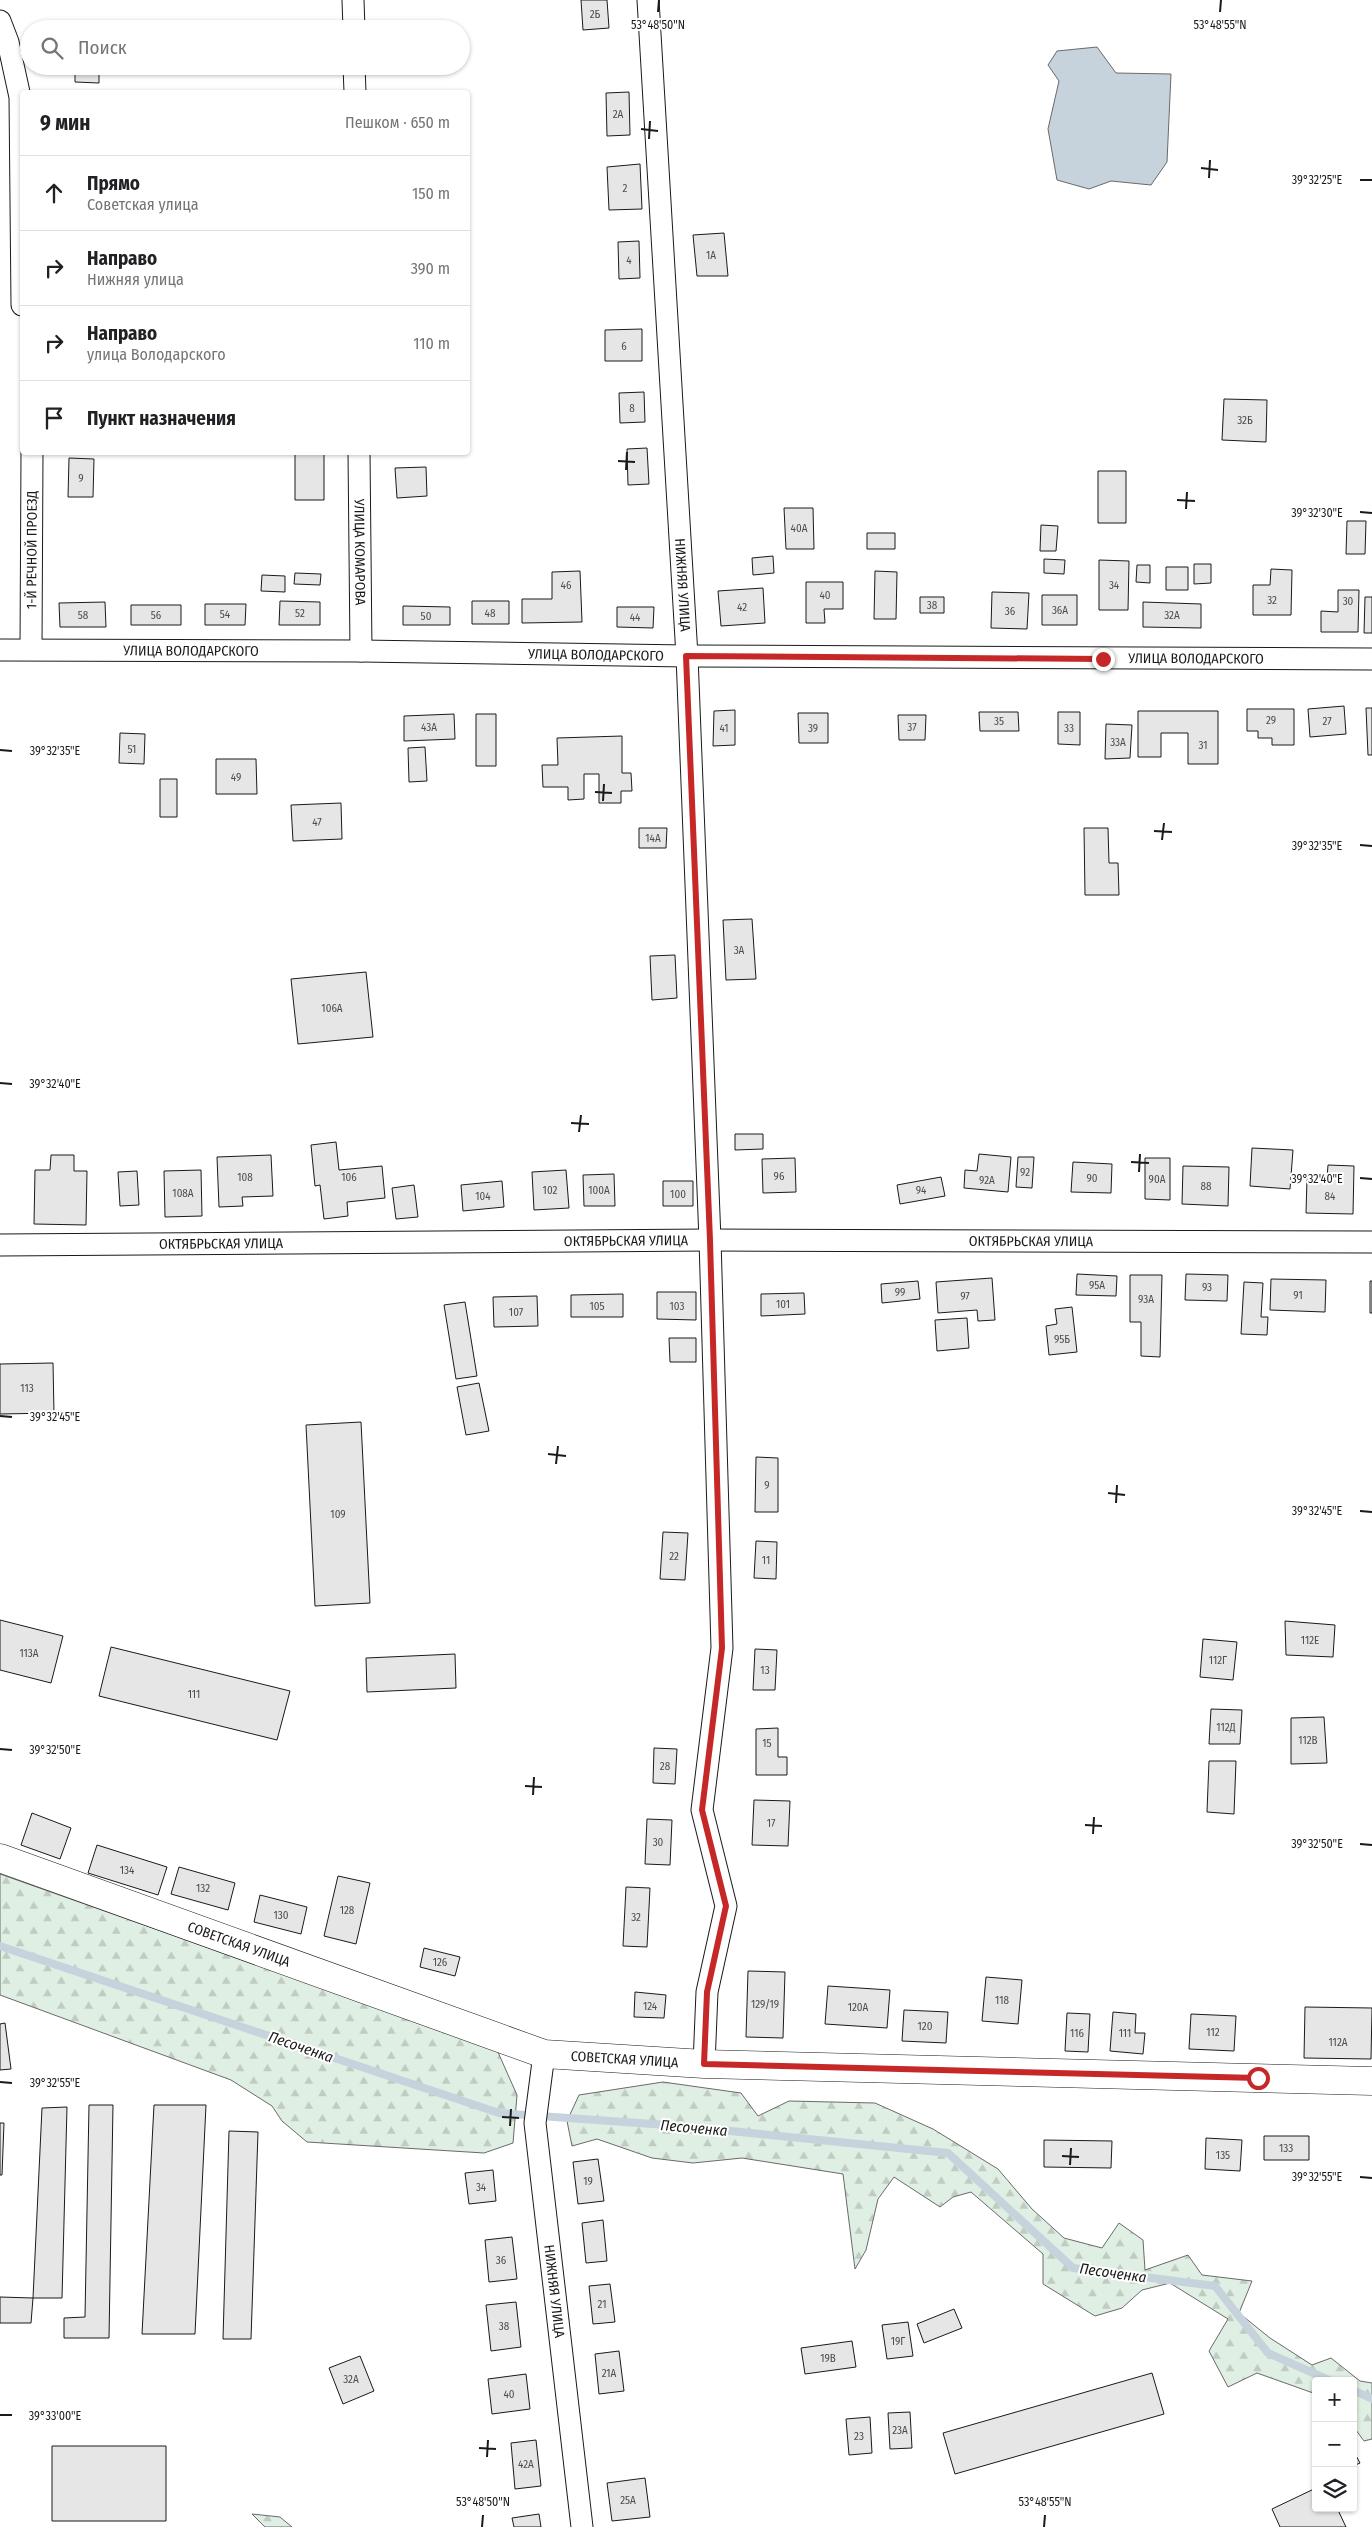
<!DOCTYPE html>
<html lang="ru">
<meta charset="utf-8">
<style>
body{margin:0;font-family:"Fira Sans Condensed",sans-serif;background:#f6f6f6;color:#202124}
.controls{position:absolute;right:15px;bottom:15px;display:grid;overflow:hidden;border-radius:5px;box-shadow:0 1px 4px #0004}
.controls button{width:45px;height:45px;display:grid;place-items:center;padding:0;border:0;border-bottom:1px solid #e0e0e0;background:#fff;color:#202124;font:25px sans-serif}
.stop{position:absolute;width:15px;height:15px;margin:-11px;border:4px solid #c62828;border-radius:50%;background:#fff}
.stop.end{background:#c62828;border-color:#fff;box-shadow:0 1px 5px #0008}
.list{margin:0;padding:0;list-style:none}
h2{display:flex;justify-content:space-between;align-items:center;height:65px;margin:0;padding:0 20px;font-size:21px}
h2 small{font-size:16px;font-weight:400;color:#757577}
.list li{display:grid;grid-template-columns:32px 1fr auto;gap:15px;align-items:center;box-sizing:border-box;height:75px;padding:0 20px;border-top:1px solid #e0e0e0}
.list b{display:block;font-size:19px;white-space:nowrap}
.list p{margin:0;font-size:16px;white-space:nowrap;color:#757577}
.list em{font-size:16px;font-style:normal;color:#757577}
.icon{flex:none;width:28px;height:28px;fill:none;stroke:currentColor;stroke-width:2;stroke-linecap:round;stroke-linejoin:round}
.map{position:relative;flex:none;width:1372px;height:2527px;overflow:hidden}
.search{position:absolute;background:#fff;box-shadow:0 1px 4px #0004;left:20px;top:20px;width:450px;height:55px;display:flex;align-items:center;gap:12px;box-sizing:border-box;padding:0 18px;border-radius:28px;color:#757577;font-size:19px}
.panel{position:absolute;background:#fff;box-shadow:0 1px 4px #0004;left:20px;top:90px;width:450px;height:365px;border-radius:5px}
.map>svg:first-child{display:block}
.forest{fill:url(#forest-firs);stroke:#6a6a6a}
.water{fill:#c6d2dc;stroke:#6a6a6a}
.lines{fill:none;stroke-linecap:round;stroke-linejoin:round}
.stream{stroke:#c6d2dc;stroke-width:8}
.building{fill:#e6e6e6;stroke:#1a1a1a}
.street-casing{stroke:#1a1a1a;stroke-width:23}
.secondary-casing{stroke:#1a1a1a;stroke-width:29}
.street{stroke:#fff;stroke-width:21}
.secondary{stroke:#fff;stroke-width:28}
.route{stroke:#c62828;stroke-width:6}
.ticks{fill:none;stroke:#1a1a1a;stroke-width:2}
.labels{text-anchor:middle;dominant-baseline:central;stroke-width:4;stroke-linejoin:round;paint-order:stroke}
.number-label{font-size:11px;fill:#4d4d4d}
.street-label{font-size:14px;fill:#1a1a1a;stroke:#fff}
.water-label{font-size:15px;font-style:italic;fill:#1a1a1a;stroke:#fff}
.ticks-label{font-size:12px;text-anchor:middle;fill:#1a1a1a;stroke:#fff;stroke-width:4;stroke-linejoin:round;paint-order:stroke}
</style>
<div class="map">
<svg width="1372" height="2527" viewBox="0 0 1372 2527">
<defs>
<pattern id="forest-firs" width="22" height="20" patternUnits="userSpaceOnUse" patternTransform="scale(1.25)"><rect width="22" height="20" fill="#e0efe3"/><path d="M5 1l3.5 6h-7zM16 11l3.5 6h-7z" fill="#c0ccc2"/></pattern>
</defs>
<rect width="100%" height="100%" fill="#fff"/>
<path class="forest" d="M0,1874L497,2050L517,2095L513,2143L484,2153L307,2142L282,2121L272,2106L231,2080L0,1995Z
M663,2082L741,2093L758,2116L789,2101L875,2103L933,2129L998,2169L1032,2209L1064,2238L1102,2248L1119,2223L1143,2240L1145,2270L1188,2255L1202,2275L1252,2281L1239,2313L1270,2338L1312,2365L1331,2358L1360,2381L1372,2383V2439L1364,2441L1353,2426V2381H1316V2394L1257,2373L1228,2387L1209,2351L1228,2319L1170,2283L1142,2290L1122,2308L1095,2316L1043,2284V2254L971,2192L953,2197L940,2207L894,2177L878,2199L866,2250L855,2269L843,2174L742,2158L693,2163L652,2158L597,2139L572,2146L567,2121L579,2095Z
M252,2514L280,2517L292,2527H265Z"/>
<path class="water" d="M1097,47L1116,73L1171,74L1167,162L1151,185L1111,181L1089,189L1057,180L1048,129L1059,81L1048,65L1057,51Z"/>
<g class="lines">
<path class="stream" d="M0,1946L499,2113L681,2126L948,2153L1073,2268L1215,2286L1268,2353L1331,2381
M1353,2390L1372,2399"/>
</g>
<path class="building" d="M581,0H607L609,28L583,30Z
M321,25V29H283V26Z
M75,66H99V83L75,82Z
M629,92L630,135L607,136L606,93Z
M640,164L642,209L609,210L607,167Z
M724,233L728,276H697L693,235Z
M639,241L640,278L619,279L618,242Z
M642,329V361H605V330Z
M644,392L645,422L620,423L619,393Z
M1224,399L1267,400L1266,442L1222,440Z
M647,448L649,484L628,485L627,449Z
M295,452H324V500H295Z
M69,458L94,459L93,497H68Z
M426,467L427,496L397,498L395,468Z
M1098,471H1126V523H1098Z
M784,508H813L814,549H786Z
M1347,521H1366L1365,554H1346Z
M1041,525L1058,526L1056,551H1040Z
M867,533H895V549H867Z
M773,556L774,573L753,575L752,558Z
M1044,559L1065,560L1064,574L1044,573Z
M1099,560L1129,561L1128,610H1099Z
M1194,564H1211V583L1194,584Z
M1137,565H1150V583L1136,582Z
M1166,567H1188V590H1166Z
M1271,569L1292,570L1291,615H1253V585H1270Z
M580,571L582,622L522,623V599H552V572Z
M875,571L897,572L896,619H874Z
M295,573L321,574L320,585L294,584Z
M262,575L285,576V592L261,591Z
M806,582H843V609H824L825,623H806Z
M763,588L765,623L721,626L718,591Z
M1338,590H1359L1358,632H1321V611L1338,612Z
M992,592L1029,593L1027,629L991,628Z
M1042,595H1077V625H1042Z
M920,597H944V613H920Z
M1365,597H1372V633H1364Z
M280,601L320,602V625H279Z
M472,601H509V624H472Z
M105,602L106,627H60L59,603Z
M1143,602L1201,604V628L1143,627Z
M205,604H246L245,625H205Z
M131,605H181V625H131Z
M403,606L450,607V625H403Z
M617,607H654L653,628L617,627Z
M1344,706L1346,734L1310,737L1308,709Z
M1366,708H1372V755H1368Z
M1247,709H1294V745H1272V738H1258V731H1247Z
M735,710V745L713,746L714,711Z
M1138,711H1218V764H1188V733H1161V757H1138Z
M979,712H1018L1019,731H980Z
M1058,712H1080V745L1058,744Z
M798,713H828V743H799Z
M454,714L455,739L404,741V716Z
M476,714H496V766H476Z
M898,715H926L925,740H899Z
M1106,724L1132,725L1130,758L1105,759Z
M120,733L145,734L144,764L119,763Z
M622,736V773H631L632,791H621V803H599V774H584V799L568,800V787H543L542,765H558L557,738Z
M425,747L427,781L409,782L408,748Z
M216,759H256L257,794H216Z
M160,779H177V817H160Z
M341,803L342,839L293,841L291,805Z
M639,828H667L666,848H639Z
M1084,828H1108L1109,863H1118L1119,895H1085Z
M752,919L756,979L726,980L723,920Z
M675,955L677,998L652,1000L650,956Z
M366,972L373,1037L298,1044L291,979Z
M735,1134H763V1149L735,1150Z
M336,1142L339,1170L382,1166L385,1198L347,1202L348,1216L324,1219L320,1185L315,1186L311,1145Z
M1252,1148L1293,1150L1290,1189L1250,1186Z
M979,1154L1011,1157L1008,1192L964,1188L965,1170L977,1171Z
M51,1155H74V1171H87L86,1225L34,1224L35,1170H50Z
M271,1155L273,1196L242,1197L243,1206L219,1207L217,1157Z
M1018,1157H1034L1032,1188L1016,1187Z
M795,1158L796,1192L763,1193L762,1159Z
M1145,1158H1170V1200L1145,1199Z
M1073,1162L1112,1164L1111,1193L1071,1192Z
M1328,1165L1354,1166L1353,1214L1306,1213L1307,1178H1327Z
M1183,1166L1229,1167L1228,1206L1182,1204Z
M201,1170L202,1216L165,1217L164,1171Z
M566,1170L569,1208L534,1210L532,1172Z
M137,1171L139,1205L120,1206L118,1172Z
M614,1174L615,1206H584L583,1175Z
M941,1177L945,1196L900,1204L897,1185Z
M502,1181L504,1207L463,1211L461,1185Z
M663,1181H693V1206H663Z
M414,1185L418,1217L396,1219L392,1188Z
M1077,1274L1117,1276L1116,1296L1076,1295Z
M1186,1274L1228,1275L1227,1301L1185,1300Z
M1130,1275H1162L1160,1357L1141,1356V1322H1130Z
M992,1278L995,1320L978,1321L977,1310L938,1313L936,1282Z
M1271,1279L1326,1280L1325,1312L1270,1310Z
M918,1281L920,1299L882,1303L881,1284Z
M1370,1281H1372V1313H1370Z
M1244,1282L1263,1283L1261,1317H1268L1267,1335L1241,1334Z
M657,1292H696V1320L657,1319Z
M804,1293L805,1314L761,1316V1294Z
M623,1294V1317H571V1295Z
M537,1296L538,1326L494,1327L493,1297Z
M465,1302L477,1376L456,1379L444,1305Z
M1072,1307L1077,1352L1049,1355L1046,1326L1057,1324L1055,1309Z
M967,1318L969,1348L937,1351L935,1320Z
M669,1338H696V1362H670Z
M53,1363L54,1413L0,1414V1364Z
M479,1383L489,1431L466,1435L457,1387Z
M361,1422L370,1603L315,1606L306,1425Z
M756,1457L778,1458V1512H755Z
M663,1532L688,1533L685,1580L660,1579Z
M756,1541L777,1542L776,1579L754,1578Z
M0,1620L63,1636L51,1683L0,1670Z
M1285,1621L1335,1625L1333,1657L1286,1655Z
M1203,1639L1237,1642L1233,1680L1200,1677Z
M111,1647L290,1691L277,1740L99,1696Z
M755,1649L777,1650L775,1690H753Z
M455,1654L456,1688L367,1692L366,1658Z
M1211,1709L1242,1710L1240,1744H1209Z
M1324,1717L1327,1763L1291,1764V1718Z
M778,1728V1757H787V1775H756V1729Z
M654,1748L677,1749L675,1784L653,1783Z
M1209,1761H1236L1234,1814L1207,1812Z
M754,1800L790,1801L788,1846L752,1845Z
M32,1813L71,1828L60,1859L21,1845Z
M647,1819L672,1820L670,1865L645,1864Z
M97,1845L167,1867L158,1895L88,1873Z
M179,1867L235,1883L228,1910L171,1894Z
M338,1876L370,1883L356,1944L324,1936Z
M626,1887L650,1888L647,1947L623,1946Z
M260,1895L307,1907L301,1934L254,1922Z
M424,1948L460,1957L455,1976L420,1967Z
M748,1971L785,1972L783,2038L746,2037Z
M986,1977L1022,1980L1018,2024L982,2021Z
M828,1986L890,1990L887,2028L825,2024Z
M635,1992L666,1995L664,2018L634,2017Z
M1305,2007L1372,2008L1371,2059L1304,2058Z
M904,2010L948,2012L946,2043L902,2041Z
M1113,2012L1136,2014L1135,2033H1145L1143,2054L1110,2051Z
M1067,2013L1090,2014L1088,2052L1065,2051Z
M1191,2014L1236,2016L1234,2051L1189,2049Z
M5,2023L11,2069L0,2070V2024Z
M89,2105H113L109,2338H64V2318L85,2317Z
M154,2105H206L195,2334H142Z
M67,2107L62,2298H33L42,2108Z
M0,2123H4L2,2175H0Z
M229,2131L258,2132L251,2339H223Z
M1264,2136H1309V2160H1264Z
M1206,2138L1242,2140L1240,2171L1205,2169Z
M1044,2140L1112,2141L1111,2168L1044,2167Z
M598,2159L604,2201L578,2204L573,2162Z
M493,2170L496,2201L469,2204L465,2173Z
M603,2220L607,2261L586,2263L582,2223Z
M512,2237L517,2279L489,2282L485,2240Z
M610,2284L615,2322L593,2324L589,2286Z
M0,2297L33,2298L31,2323H0Z
M516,2302L521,2347L491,2351L486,2305Z
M954,2309L962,2328L924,2343L917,2324Z
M908,2322L913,2356L887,2359L882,2325Z
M852,2341L856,2367L805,2374L801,2348Z
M619,2351L624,2391L599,2394L595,2354Z
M360,2356L374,2391L343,2404L329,2368Z
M1152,2373L1164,2414L955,2474L943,2433Z
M526,2374L530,2409L492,2414L488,2379Z
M910,2412L912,2448L890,2449L888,2413Z
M870,2417L872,2453L849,2455L846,2419Z
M536,2440L541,2486L515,2489L511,2443Z
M52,2446H166V2521H52Z
M1353,2450L1360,2463L1353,2466Z
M645,2478L650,2517L612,2521L607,2483Z
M1316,2488V2508H1337L1346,2527H1280L1272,2509Z
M539,2514L541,2527H514L512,2518Z"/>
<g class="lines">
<defs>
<g id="street">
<path d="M353,0L354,29"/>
<path id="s1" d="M648,0L687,656L710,1240L722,1648L702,1810L726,1906L707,1992L704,2064"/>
<path d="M0,21L8,42L20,97L22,305"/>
<path d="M354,66L355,92"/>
<path id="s2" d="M359,452L361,651"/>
<path id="s3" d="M31,649L32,452"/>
<path id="s4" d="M0,650L361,651L687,656L1372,659"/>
<path id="s5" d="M0,1245L710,1240L1372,1242"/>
<path id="s6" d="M544,2054L535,2123L582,2527"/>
</g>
<g id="secondary">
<path id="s7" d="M0,1858L544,2054L704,2064L1372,2081"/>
</g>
</defs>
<use href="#street" class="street-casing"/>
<use href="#secondary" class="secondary-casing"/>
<use href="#street" class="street"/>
<use href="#secondary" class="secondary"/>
</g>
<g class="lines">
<path class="route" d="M1103,659L686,656L710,1240L722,1648L702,1810L726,1906L707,1992L704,2064L1258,2078"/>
</g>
<path class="ticks" d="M658,12L659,0M1220,12L1221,0M641,129L658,131M649,139L650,121M1201,168L1218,170M1209,178L1210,160M1360,180H1372M618,461L635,462M626,470L627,452M1177,500L1195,501M1186,509L1187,492M1360,512L1372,513M0,750L12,751M595,792L612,793M603,801L604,784M1154,831L1172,832M1162,840L1164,823M1360,845L1372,846M0,1083L12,1084M571,1123L589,1124M579,1132L581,1115M1131,1162L1149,1163M1139,1172L1140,1154M1360,1178L1372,1179M0,1416L12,1417M548,1454L566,1456M556,1464L558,1446M1108,1493L1125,1495M1116,1503L1117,1485M1360,1511L1372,1512M0,1749L12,1750M525,1786L542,1787M533,1795L534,1777M1085,1825L1102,1826M1093,1834L1094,1817M1360,1844L1372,1845M0,2082L12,2083M502,2117L519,2118M510,2126L511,2109M1062,2156L1079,2157M1070,2165L1071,2148M1360,2177L1372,2178M0,2415H12M479,2448L496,2449M487,2457L488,2440M482,2527L483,2515M1044,2527L1045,2515"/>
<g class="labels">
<g class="number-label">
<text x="595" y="14">2Б</text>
<text x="618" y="114">2А</text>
<text x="625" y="188">2</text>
<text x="711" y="255">1А</text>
<text x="629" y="260">4</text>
<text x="624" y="346">6</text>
<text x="632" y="408">8</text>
<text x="1245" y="420">32Б</text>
<text x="81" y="478">9</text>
<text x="799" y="528">40А</text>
<text x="566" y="585">46</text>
<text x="1114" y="585">34</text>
<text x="825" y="595">40</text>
<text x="1272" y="600">32</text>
<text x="1348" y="601">30</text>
<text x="932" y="605">38</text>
<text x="742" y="607">42</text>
<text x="1060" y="610">36А</text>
<text x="1010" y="611">36</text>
<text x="300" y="613">52</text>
<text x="490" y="613">48</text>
<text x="225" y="614">54</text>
<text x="83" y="615">58</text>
<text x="156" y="615">56</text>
<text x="1172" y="615">32А</text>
<text x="426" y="616">50</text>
<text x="635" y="617">44</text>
<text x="1271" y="720">29</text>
<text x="999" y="721">35</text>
<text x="1327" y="721">27</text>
<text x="429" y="727">43А</text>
<text x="912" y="727">37</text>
<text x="724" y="728">41</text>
<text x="813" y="728">39</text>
<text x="1069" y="728">33</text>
<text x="1118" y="742">33А</text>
<text x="1203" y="745">31</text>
<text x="132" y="749">51</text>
<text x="236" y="777">49</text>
<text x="317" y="822">47</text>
<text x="653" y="838">14А</text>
<text x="739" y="950">3А</text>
<text x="332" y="1008">106А</text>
<text x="1025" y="1172">92</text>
<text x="779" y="1176">96</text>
<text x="245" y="1177">108</text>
<text x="349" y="1177">106</text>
<text x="1092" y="1178">90</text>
<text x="1157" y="1179">90А</text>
<text x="987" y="1180">92А</text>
<text x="1206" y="1186">88</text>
<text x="550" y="1190">102</text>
<text x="599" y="1190">100А</text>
<text x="921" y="1190">94</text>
<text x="183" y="1193">108А</text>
<text x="678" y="1194">100</text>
<text x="483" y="1196">104</text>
<text x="1330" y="1196">84</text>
<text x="1097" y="1285">95А</text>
<text x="1207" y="1287">93</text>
<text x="900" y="1292">99</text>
<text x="1298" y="1295">91</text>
<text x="965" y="1296">97</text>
<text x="1146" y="1299">93А</text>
<text x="783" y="1304">101</text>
<text x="597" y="1306">105</text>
<text x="677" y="1306">103</text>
<text x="516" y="1312">107</text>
<text x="1062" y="1339">95Б</text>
<text x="27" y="1388">113</text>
<text x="767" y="1485">9</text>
<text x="338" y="1514">109</text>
<text x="674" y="1556">22</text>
<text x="766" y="1560">11</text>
<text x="1310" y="1640">112Е</text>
<text x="29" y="1653">113А</text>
<text x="1218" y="1660">112Г</text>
<text x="765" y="1670">13</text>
<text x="194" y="1694">111</text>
<text x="1226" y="1727">112Д</text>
<text x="1308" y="1740">112В</text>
<text x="767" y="1743">15</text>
<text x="665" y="1766">28</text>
<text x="771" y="1823">17</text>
<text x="658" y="1842">30</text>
<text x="127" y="1870">134</text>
<text x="203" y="1888">132</text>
<text x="347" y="1910">128</text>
<text x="281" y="1915">130</text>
<text x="636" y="1917">32</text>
<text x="440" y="1962">126</text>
<text x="1002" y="2000">118</text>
<text x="765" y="2004">129/19</text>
<text x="650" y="2006">124</text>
<text x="858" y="2007">120А</text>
<text x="925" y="2026">120</text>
<text x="1213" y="2032">112</text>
<text x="1077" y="2033">116</text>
<text x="1125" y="2033">111</text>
<text x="1338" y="2042">112А</text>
<text x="1286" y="2148">133</text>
<text x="1223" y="2155">135</text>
<text x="588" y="2181">19</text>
<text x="481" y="2187">34</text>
<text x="501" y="2260">36</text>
<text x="602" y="2304">21</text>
<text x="504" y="2326">38</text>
<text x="898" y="2341">19Г</text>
<text x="828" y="2358">19В</text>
<text x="609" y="2373">21А</text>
<text x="351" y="2379">32А</text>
<text x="509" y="2394">40</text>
<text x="900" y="2430">23А</text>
<text x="859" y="2436">23</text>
<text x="526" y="2464">42А</text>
<text x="628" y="2500">25А</text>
</g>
<g class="street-label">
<text stroke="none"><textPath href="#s3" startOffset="99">1-Й РЕЧНОЙ ПРОЕЗД</textPath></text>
<text stroke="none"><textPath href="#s2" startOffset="100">УЛИЦА КОМАРОВА</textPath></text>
<text stroke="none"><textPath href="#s1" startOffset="586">НИЖНЯЯ УЛИЦА</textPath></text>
<text stroke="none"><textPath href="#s4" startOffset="191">УЛИЦА ВОЛОДАРСКОГО</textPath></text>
<text stroke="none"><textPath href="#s4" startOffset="596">УЛИЦА ВОЛОДАРСКОГО</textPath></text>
<text stroke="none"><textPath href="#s4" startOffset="1196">УЛИЦА ВОЛОДАРСКОГО</textPath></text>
<text stroke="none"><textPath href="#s5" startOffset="626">ОКТЯБРЬСКАЯ УЛИЦА</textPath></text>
<text stroke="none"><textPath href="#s5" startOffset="1031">ОКТЯБРЬСКАЯ УЛИЦА</textPath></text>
<text stroke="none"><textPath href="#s5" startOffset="221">ОКТЯБРЬСКАЯ УЛИЦА</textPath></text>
<text stroke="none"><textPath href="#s7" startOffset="254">СОВЕТСКАЯ УЛИЦА</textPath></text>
<text stroke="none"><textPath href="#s7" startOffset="659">СОВЕТСКАЯ УЛИЦА</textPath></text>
<text stroke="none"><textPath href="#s6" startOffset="239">НИЖНЯЯ УЛИЦА</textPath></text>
</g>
<g class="water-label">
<text transform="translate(301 2047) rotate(19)">Песоченка</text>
<text transform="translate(694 2128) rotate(5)">Песоченка</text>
<text transform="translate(1113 2273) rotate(8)">Песоченка</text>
</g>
</g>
<g class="ticks-label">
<text x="658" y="29">53°48'50"N</text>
<text x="1220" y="29">53°48'55"N</text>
<text x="1317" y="184">39°32'25"E</text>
<text x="1317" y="517">39°32'30"E</text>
<text x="55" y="755">39°32'35"E</text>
<text x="1317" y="850">39°32'35"E</text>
<text x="55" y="1088">39°32'40"E</text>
<text x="1317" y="1183">39°32'40"E</text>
<text x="55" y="1421">39°32'45"E</text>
<text x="1317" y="1515">39°32'45"E</text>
<text x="55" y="1754">39°32'50"E</text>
<text x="1317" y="1848">39°32'50"E</text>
<text x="55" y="2087">39°32'55"E</text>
<text x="1317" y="2181">39°32'55"E</text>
<text x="55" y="2420">39°33'00"E</text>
<text x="483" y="2506">53°48'50"N</text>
<text x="1045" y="2506">53°48'55"N</text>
</g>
</svg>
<div class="controls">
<button>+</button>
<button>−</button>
<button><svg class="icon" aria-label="layers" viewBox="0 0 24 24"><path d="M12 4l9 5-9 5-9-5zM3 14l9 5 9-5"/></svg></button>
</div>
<div class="stop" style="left:1258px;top:2078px"></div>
<div class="stop end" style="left:1103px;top:659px"></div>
<div class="search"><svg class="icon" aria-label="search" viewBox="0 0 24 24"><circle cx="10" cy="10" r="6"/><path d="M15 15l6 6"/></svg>Поиск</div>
<section class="panel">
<h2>9 мин<small>Пешком · 650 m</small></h2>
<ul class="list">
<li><svg class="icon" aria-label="ahead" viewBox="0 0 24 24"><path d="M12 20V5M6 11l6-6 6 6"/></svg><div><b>Прямо</b><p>Советская улица</p></div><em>150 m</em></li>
<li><svg class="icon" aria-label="right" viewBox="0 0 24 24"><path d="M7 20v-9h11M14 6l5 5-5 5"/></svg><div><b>Направо</b><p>Нижняя улица</p></div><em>390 m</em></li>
<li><svg class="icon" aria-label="right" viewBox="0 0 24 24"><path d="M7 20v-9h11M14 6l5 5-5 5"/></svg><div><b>Направо</b><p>улица Володарского</p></div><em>110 m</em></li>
<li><svg class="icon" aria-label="arrive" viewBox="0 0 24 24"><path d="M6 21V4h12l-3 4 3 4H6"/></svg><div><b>Пункт назначения</b></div></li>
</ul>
</section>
</div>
